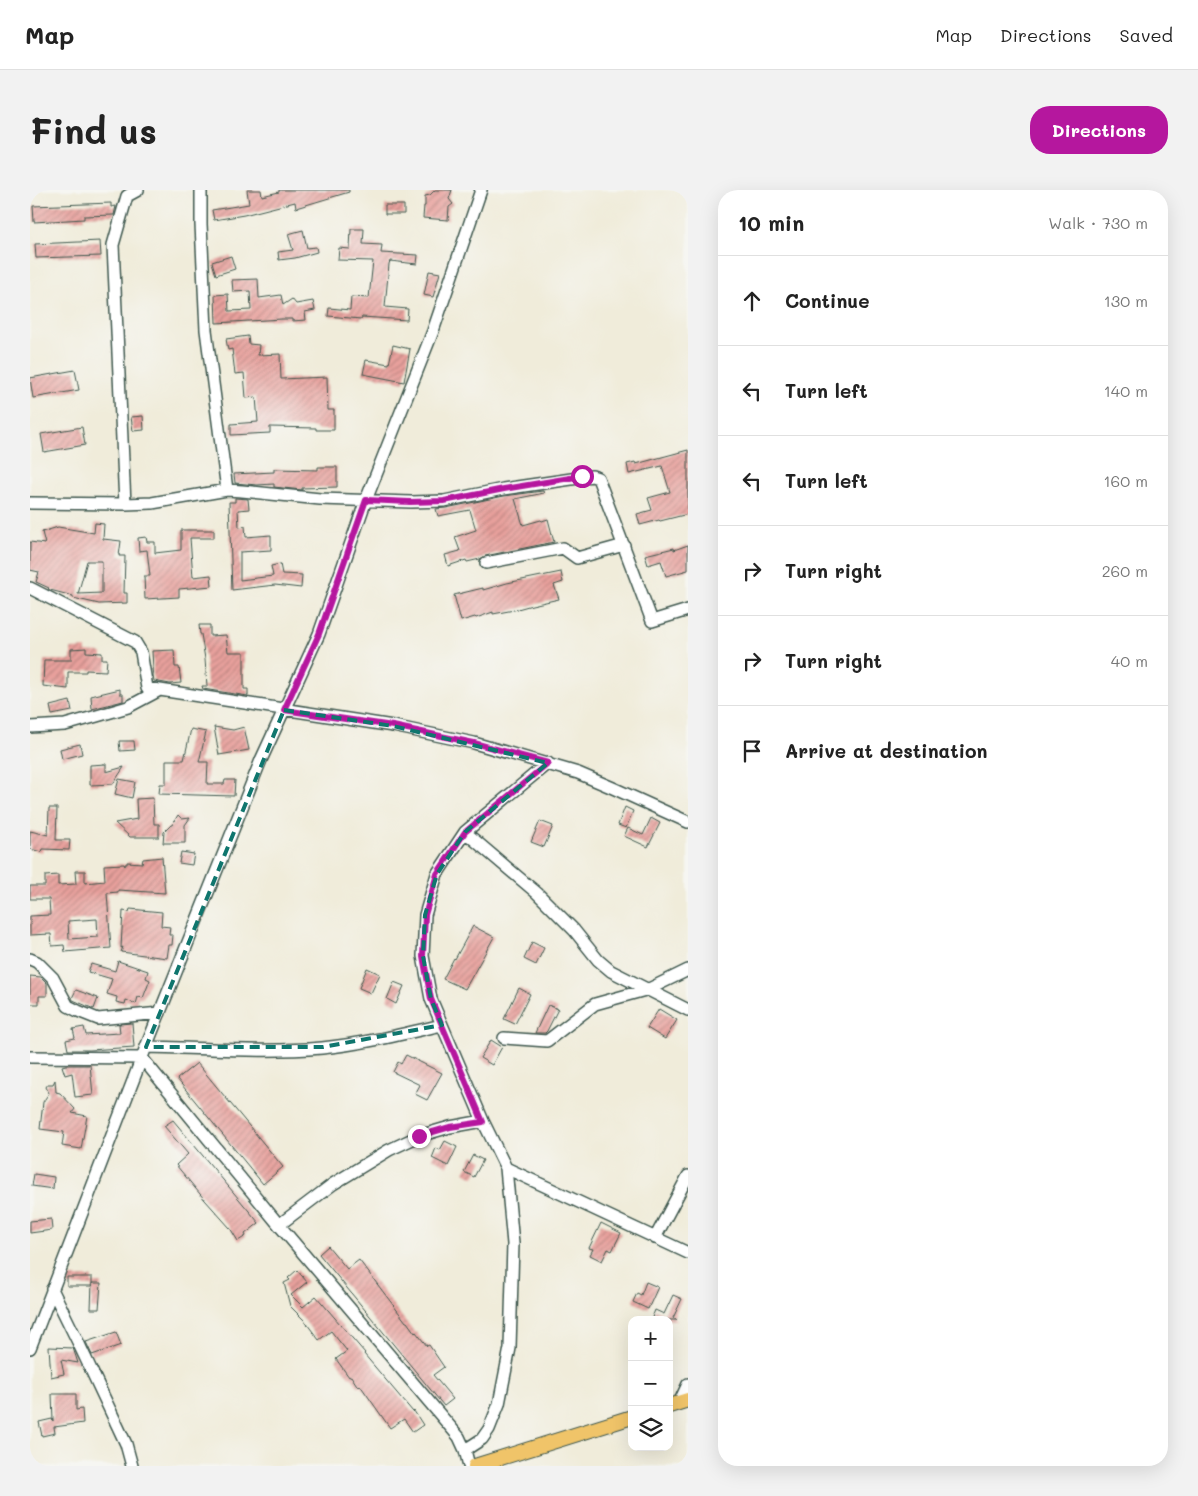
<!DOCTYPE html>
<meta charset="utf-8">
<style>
body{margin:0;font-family:Mali,sans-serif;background:#f2f2f2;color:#222}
.controls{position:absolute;right:15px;bottom:15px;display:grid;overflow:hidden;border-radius:10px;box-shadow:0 5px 20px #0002}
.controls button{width:45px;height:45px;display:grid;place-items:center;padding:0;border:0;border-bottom:1px solid #e0e0e0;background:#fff;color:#222;font:25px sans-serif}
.stop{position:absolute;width:15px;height:15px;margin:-11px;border:4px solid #b5179e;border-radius:50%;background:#fff}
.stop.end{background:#b5179e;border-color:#fff;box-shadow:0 1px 5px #0008}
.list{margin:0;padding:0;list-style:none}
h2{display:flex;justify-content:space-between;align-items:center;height:65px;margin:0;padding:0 20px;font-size:21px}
h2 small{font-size:16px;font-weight:400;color:#767676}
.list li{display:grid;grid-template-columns:32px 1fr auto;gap:15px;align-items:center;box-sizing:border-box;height:90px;padding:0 20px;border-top:1px solid #e0e0e0}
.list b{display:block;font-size:19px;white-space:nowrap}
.list em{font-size:16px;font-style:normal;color:#767676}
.icon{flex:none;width:28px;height:28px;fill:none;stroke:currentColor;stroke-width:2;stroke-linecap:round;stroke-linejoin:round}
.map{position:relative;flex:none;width:658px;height:1276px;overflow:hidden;border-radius:20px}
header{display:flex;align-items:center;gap:30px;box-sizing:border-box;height:70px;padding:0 25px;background:#fff;border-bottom:1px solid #e0e0e0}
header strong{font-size:24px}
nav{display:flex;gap:28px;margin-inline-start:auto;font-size:18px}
.intro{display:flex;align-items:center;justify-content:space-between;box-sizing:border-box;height:120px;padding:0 30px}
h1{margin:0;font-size:35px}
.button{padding:12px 22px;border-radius:20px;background:#b5179e;color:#fff;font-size:18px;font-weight:700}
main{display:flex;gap:30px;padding:0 30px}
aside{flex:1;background:#fff;border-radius:20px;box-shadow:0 5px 20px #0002}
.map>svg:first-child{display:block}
.building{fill:url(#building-hatch);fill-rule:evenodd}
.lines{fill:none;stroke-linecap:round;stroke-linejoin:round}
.minor-casing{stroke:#3e574d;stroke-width:14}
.major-casing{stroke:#3e574d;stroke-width:16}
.minor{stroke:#fff;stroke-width:11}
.major{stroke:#f0c469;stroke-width:14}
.route{stroke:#b5179e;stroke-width:6}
.marked{fill:none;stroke:#0f766e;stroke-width:4;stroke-dasharray:10 6;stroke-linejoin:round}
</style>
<header>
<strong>Map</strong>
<nav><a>Map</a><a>Directions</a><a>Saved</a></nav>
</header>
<div class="intro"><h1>Find us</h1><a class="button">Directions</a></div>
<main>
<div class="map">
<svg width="658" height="1276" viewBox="0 0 658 1276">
<defs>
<pattern id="building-hatch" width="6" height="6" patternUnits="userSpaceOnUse" patternTransform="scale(1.25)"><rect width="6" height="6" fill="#e8a09c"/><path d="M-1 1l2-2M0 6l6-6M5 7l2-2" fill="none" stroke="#bb8480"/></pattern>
</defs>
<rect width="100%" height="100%" fill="#f6f6f2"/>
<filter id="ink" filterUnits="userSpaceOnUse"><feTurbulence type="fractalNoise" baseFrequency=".02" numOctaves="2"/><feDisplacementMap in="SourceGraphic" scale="10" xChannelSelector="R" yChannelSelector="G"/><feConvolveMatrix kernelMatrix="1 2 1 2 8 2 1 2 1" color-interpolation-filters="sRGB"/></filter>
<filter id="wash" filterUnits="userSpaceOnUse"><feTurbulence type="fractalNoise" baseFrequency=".0096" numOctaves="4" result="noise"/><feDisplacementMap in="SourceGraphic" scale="20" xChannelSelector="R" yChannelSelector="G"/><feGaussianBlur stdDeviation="1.12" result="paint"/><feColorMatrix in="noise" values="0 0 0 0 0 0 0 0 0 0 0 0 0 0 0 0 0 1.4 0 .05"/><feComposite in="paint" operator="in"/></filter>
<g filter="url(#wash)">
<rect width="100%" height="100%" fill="#f0ecda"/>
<g id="blocks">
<path class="building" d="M217,0H231L232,6L249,2V0H319V2L266,18L265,12L214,25L184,30L182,20L219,14Z
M405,0H422L419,9L423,14L419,17L418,30L393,28L394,16H395V6L400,5Z
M81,13V17L86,16L84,25L54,26V29L4,32L3,16Z
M355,15H374V24H355Z
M321,39H334L333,54L352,55L351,63L388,65L387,74L360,71L359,74L355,117L378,119L377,130L332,127L331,129L298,126L299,118L320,120L321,107L339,108L343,71L308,70L309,58L320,59Z
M273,40L277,58L286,57L287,62L265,68L249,70L248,62L263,60L258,44Z
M70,51L71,66L6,68L5,54Z
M201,66L205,79L186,85L182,72Z
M399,81L410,83L403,107L394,105Z
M228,89L229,108L251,105L253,115L262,109L266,114L283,111L285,120L275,122L276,130L262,131V129H252L186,133L185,105L198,104L199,121L221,120L220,101L203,102L202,90Z
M218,146L219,154L229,155L228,165L250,164L251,189L297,187L298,220H304V240H286V238L240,237V243L201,245V234L228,232L226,207L216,208L214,183L205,184L202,159L198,160L196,149Z
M363,155L380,159L374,192L333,184L336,170L359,174Z
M45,180L49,200L3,208L0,188Z
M113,226L114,240L103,241L101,227Z
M52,237L55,255L14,262L11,244Z
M658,260V324L630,331L629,330L610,335L607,324L622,320L618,308L640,302L632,276L599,284L597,274L605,272L606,274Z
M288,277H307V297L272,298V300L244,297V294L227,295L205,293L204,284L244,282V279L288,280Z
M513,301L514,303L485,309L493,335L511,330L512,331L518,329L524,352L455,366L450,369L437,372L436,370L418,376L415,365L430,361L425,347L446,340L440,320L408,326L406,319L416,318L474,306Z
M205,308L218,309L219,319L208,320L209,337L215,336L216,347L241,345V360L210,362V390L243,386L241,376L250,374L252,384L272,385L271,398L245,395L202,400L199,312H205Z
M65,333L74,334L73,349L91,351L89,366H95L94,403H97V413L69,414L43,408V406L20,400L18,399L19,398L6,392L9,382L0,380V352L15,354L12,342L28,337L64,343ZM57,371H72V403L48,404Z
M151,340H184V348H160L163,387L181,385L182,396L149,399V407L115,409L114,386H120L117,360L109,361L108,348L116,347L117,352H125V363L151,360Z
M658,355V380L636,386L631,371L618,375L615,365L644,358V360Z
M531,382L533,392L524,395L529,409L502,415L484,420L463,424V422L446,428L445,427L431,431L424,405L453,398V400L477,393Z
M169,435H180V446L196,445L198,462H214V499H218V506L173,499L172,496H177L175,469L171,444H170Z
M56,458V462L72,463V469H77L76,481L56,480V482H38V499L13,496L14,470H41V459Z
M144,460L145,477H149L151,493L140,494L124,491L122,479H123L122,461Z
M90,499V504H93V511L62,519L61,506Z
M40,511L42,521L22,525L20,516Z
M184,537L203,540L214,537L219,560L189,565Z
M161,539L176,542L169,572H178L177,594H194L195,590H205L204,606L129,604L130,594H136V570H154Z
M89,551H104L105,560L90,561Z
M50,554L52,564L32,569L30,559Z
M76,574V582L94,577L83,594L60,595V575Z
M89,589L105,592L102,608L85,604Z
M123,608L124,634H129V647H100L85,633L107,629L106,609Z
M595,617L603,621L596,638L588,635Z
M19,618H27L26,650H40L39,660L13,659L12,662L0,659V641L18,645Z
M148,625L152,629L160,628L155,635V653H133L134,642L141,635H142Z
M621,628L630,633L618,657L594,646L598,638L613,645Z
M510,631L523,636L514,657L501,652Z
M151,662L164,664L162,675L149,673Z
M132,667L135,703L88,700V702L77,703L81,758L35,762L34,755L22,756L21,744L0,745V726L20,725L19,709H0V696H15V686L28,685V695L46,694L45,681H55V693L75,691L74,675L94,674L95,676V674H97V672L112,673L113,669ZM67,729L68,747L39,749L38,731Z
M100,719L132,722L131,736L140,737L139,745H143L142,755H139L137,768L91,762L93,757L91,758L93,721L99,722Z
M443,736L464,747L435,799L413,789L424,768L425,769Z
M502,752L514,758L506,775L494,769Z
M88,771L118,781L116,788L120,790L113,808L108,807L106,814L96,810L95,814L86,812L87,807L77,804L82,789L58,782L61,774L85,781Z
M337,778L350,784L341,803L329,798Z
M0,786L11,787L17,793V806H9V814H0Z
M364,792L374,796L366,814L357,809Z
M489,798L500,804L485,834L474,829Z
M46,800L68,808L64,819L43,810L42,808Z
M518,815L528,819L517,841L515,843H505Z
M629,819L647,830L635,849L617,838Z
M102,833L104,857L60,860H38L36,850L45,848L43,839L54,837L56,845L90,843L89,834Z
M461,850L472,857L462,875L450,868Z
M376,865L412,883L397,910L385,904L390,895L363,882L368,872L371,874Z
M167,873L253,977L233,994L147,889Z
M36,875H60L63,905L45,907L42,883L35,885L32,876Z
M25,890L26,902L30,903L45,919L42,923L57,926L51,959L32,956L34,942L10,939L13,912L19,903L16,897L18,894H23Z
M143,930L229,1033L215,1044L216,1046L208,1051L200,1038L175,1010L146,975L158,964L134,936Z
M415,951L427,957L418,976L402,968L406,958L410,960Z
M443,965L453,970L444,987L434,982Z
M4,984L24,987L23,999L2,996Z
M21,1029L22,1040L0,1043V1031Z
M571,1033L591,1043L582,1061L578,1059L572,1071L560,1065L563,1059L559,1058Z
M298,1056L317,1079L329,1070L376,1132H377L385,1143L386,1142L397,1156L399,1155L414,1177L403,1185L423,1209L414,1216L289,1064Z
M267,1080L277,1092L261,1105L273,1117L286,1106L335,1163L334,1164L383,1222L384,1221L393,1235L383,1242L374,1229L360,1238L330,1195L328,1197L321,1186L319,1187L306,1169L317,1161L301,1141L289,1150L274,1130L260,1116L254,1093L260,1090L258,1088Z
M37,1087H62V1096H37Z
M616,1092L628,1097L618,1119L603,1112L607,1103L611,1105Z
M62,1093H71L69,1119H61Z
M643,1105L652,1109L643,1128L647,1130H621L625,1120L634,1124Z
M86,1142L91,1155L62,1165L56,1152Z
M19,1157L43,1158L48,1173L31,1170L34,1184L21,1187Z
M22,1204H46V1220L52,1219L53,1233L24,1237L25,1243L12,1246L9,1232L22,1229L23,1231Z"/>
</g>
</g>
<g filter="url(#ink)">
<use href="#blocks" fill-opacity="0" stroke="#3e574d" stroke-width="1"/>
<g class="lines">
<defs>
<path id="minor" d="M171,0V34L176,140L197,300
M0,313L95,314L122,313L197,300L212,301L290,309L381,312L414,311L473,299L562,286L568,288L622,431L658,420
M95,314L83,55L97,6L108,0
M456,373L533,358L547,368L594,355
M0,398L105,452L111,462L117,498L363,536L444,553L548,583L583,598L658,632
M0,537L35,535L67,526L98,517L128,501
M435,642L507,703L544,740L568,770L581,781L658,820
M0,769L7,772L23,788L38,816L48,821L68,829L130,823
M474,848L517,851L565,814L619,799L658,780
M116,857C175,858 234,863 292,858C333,854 373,844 412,835
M0,867L112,868L249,1035L429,1247L435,1260L439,1276
M476,978L658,1063
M249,1035L303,994L359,960L389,946L420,937L453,931
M625,1048L658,986
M22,1099L48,1152L96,1254L102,1276
M0,1158L116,857L231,570L289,444L336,310L403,141L451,0
M649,1213L658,1194
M435,1260L452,1249L459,1239L469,1214L480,1158L483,1054L476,978L453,931L401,809L393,766L395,725L407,684L435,642L518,573"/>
<path id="major" d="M639,1216L658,1210
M445,1276L602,1227"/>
</defs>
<use href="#minor" class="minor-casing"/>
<use href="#major" class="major-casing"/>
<use href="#minor" class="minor"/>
<use href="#major" class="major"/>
</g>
</g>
<g class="lines" filter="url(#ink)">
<path class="route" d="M389,946L420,937L453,932L401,809L393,766L395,725L407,684L435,642L518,573L444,553L363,536L254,520L289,444L336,310L380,312L414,311L474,299L552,286"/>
</g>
<path class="marked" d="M254,520L363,536L518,573L435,642L407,684L395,725L393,766L401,809L412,835L293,857H116Z"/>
</svg>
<div class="controls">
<button>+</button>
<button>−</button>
<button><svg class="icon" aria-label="layers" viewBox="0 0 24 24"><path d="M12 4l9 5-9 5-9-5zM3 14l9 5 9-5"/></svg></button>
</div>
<div class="stop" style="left:552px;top:286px"></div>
<div class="stop end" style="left:389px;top:946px"></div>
</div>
<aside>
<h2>10 min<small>Walk · 730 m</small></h2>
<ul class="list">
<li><svg class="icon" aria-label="ahead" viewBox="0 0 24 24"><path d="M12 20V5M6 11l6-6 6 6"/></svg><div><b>Continue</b></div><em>130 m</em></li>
<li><svg class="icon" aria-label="left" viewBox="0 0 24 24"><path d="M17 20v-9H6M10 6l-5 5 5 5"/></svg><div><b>Turn left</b></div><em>140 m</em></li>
<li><svg class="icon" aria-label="left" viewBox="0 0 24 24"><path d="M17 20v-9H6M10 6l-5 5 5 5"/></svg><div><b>Turn left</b></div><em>160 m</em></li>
<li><svg class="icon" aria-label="right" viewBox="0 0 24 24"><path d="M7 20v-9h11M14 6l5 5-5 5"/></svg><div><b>Turn right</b></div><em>260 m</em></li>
<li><svg class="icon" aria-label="right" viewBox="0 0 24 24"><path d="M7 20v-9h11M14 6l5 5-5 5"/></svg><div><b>Turn right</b></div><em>40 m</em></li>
<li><svg class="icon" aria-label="arrive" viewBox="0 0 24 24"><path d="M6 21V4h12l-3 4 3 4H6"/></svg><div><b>Arrive at destination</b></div></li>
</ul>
</aside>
</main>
